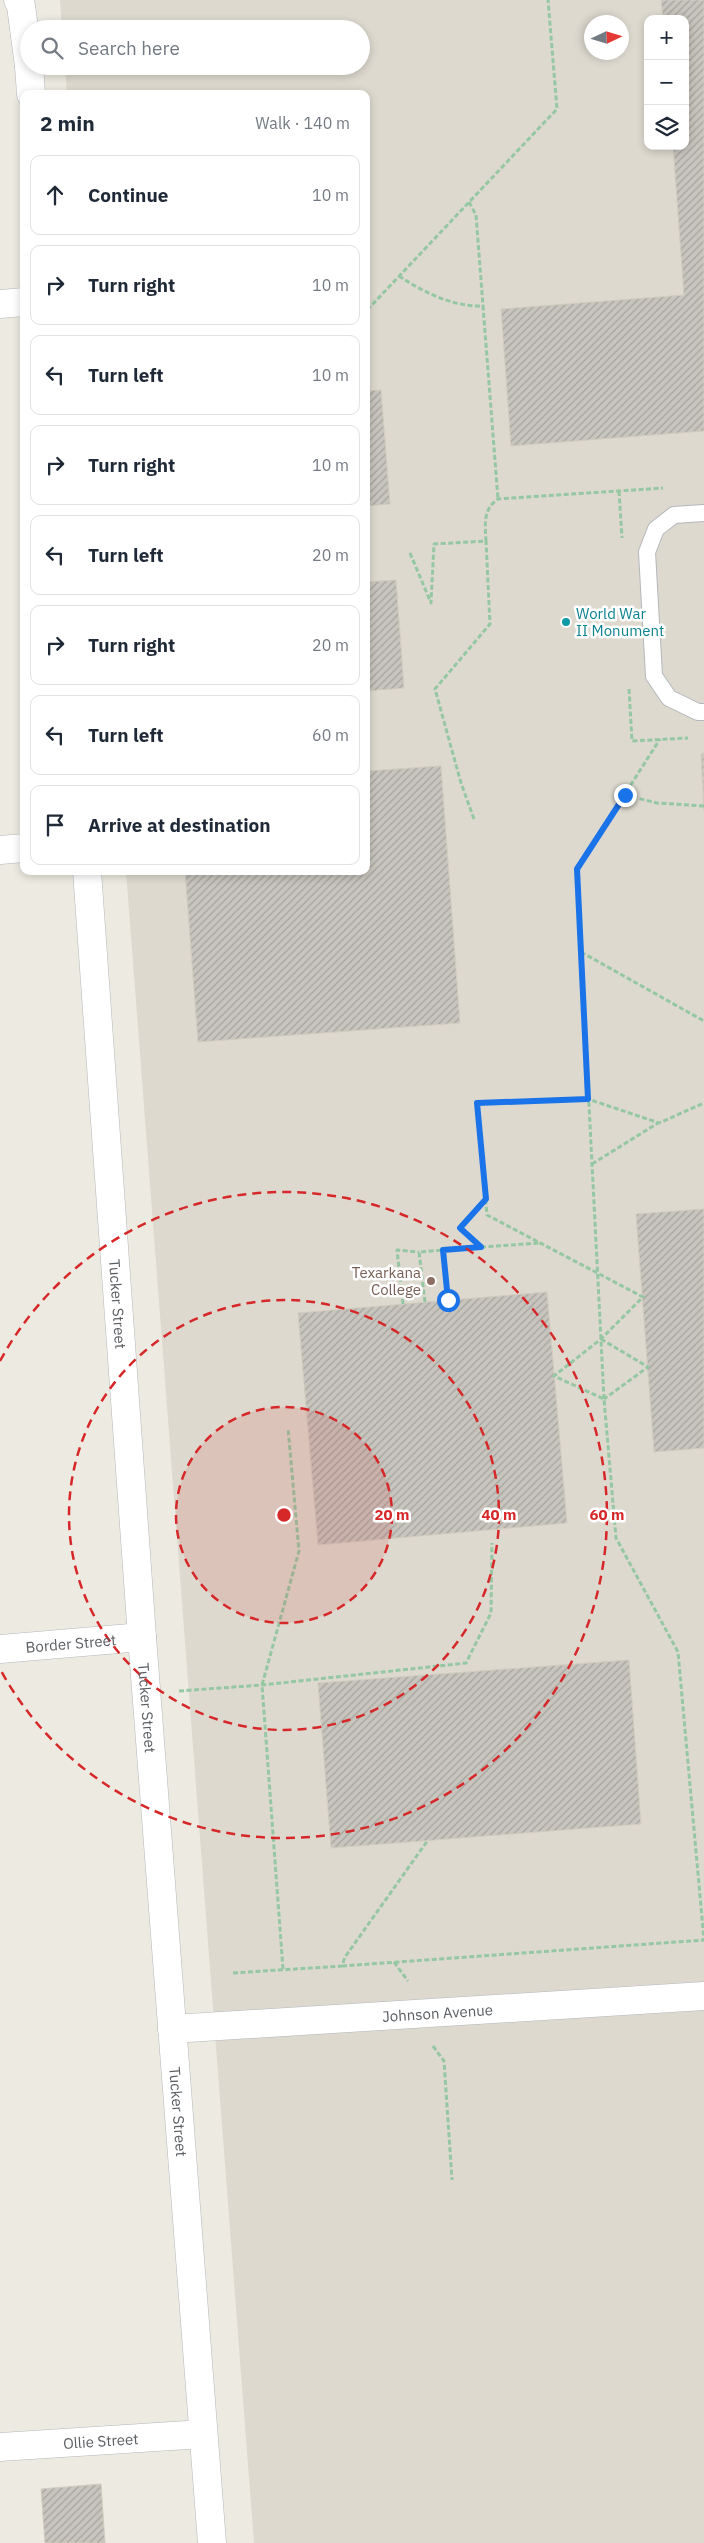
<!DOCTYPE html>
<meta charset="utf-8">
<style>
body{margin:0;font-family:"IBM Plex Sans",sans-serif;background:#f6f6f7;color:#1f2937}
.controls{position:absolute;right:15px;top:15px;display:grid;overflow:hidden;border-radius:10px;box-shadow:0 2px 8px #0003}
.controls button{width:45px;height:45px;display:grid;place-items:center;padding:0;border:0;border-bottom:1px solid #e0e1e3;background:#fff;color:#1f2937;font:25px sans-serif}
.compass{position:absolute;left:584px;top:15px;width:45px;height:45px;border-radius:50%;background:#fff;box-shadow:0 2px 8px #0003;rotate:86deg}
.stop{position:absolute;width:15px;height:15px;margin:-11px;border:4px solid #1a73e8;border-radius:50%;background:#fff}
.stop.end{background:#1a73e8;border-color:#fff;box-shadow:0 1px 5px #0008}
.list{margin:0;padding:0;list-style:none}
h2{display:flex;justify-content:space-between;align-items:center;height:65px;margin:0;padding:0 20px;font-size:21px}
h2 small{font-size:16px;font-weight:400;color:#747a83}
.list li{display:grid;grid-template-columns:32px 1fr auto;gap:15px;align-items:center;box-sizing:border-box;height:80px;margin:0 10px 10px;padding:0 10px;border:1px solid #e0e1e3;border-radius:10px}
.list b{display:block;font-size:19px;white-space:nowrap}
.list em{font-size:16px;font-style:normal;color:#747a83}
.icon{flex:none;width:28px;height:28px;fill:none;stroke:currentColor;stroke-width:2;stroke-linecap:round;stroke-linejoin:round}
.map{position:relative;flex:none;width:704px;height:2543px;overflow:hidden}
.search{position:absolute;background:#fff;box-shadow:0 2px 8px #0003;left:20px;top:20px;width:350px;height:55px;display:flex;align-items:center;gap:12px;box-sizing:border-box;padding:0 18px;border-radius:28px;color:#747a83;font-size:19px}
.panel{position:absolute;background:#fff;box-shadow:0 2px 8px #0003;left:20px;top:90px;width:350px;height:785px;border-radius:10px}
.map>svg:first-child{display:block}
.education{fill:#ddd9cf;fill-rule:evenodd}
.building{fill:url(#building-hatch);stroke:#d2ccbf}
.lines{fill:none;stroke-linecap:round;stroke-linejoin:round}
.service-casing{stroke:#b4b7bc;stroke-width:18}
.minor-casing{stroke:#b4b7bc;stroke-width:29}
.tertiary-casing{stroke:#b4b7bc;stroke-width:29}
.path{stroke:#95c7a3;stroke-width:3;stroke-dasharray:5 2.5;stroke-linecap:butt}
.service{stroke:#fff;stroke-width:16}
.minor{stroke:#fff;stroke-width:28}
.tertiary{stroke:#fff;stroke-width:28}
.route{stroke:#1a73e8;stroke-width:6}
.ring{fill:none;stroke:#d62828;stroke-width:2.5;stroke-dasharray:9 6}
.culture-dot{fill:#0f9aa8;stroke:#fff;stroke-width:2}
.education-dot{fill:#8d6e63;stroke:#fff;stroke-width:2}
.labels{text-anchor:middle;dominant-baseline:central;stroke-width:5;stroke-linejoin:round;paint-order:stroke}
.culture-label{font-size:15px;fill:#0d838f;stroke:#fff;text-anchor:start}
.education-label{font-size:15px;fill:#785e54;stroke:#fff;text-anchor:end}
.street-label{font-size:15px;fill:#5a5e62;stroke:#fff}
.centre{fill:#d62828;stroke:#fff;stroke-width:2.5}
.ring-label{font-size:15px;text-anchor:middle;font-weight:bold;fill:#d62828;stroke:#fff;stroke-width:5;stroke-linejoin:round;paint-order:stroke}
</style>
<div class="map">
<svg width="704" height="2543" viewBox="0 0 704 2543">
<defs>
<pattern id="building-hatch" width="6" height="6" patternUnits="userSpaceOnUse" patternTransform="scale(1.25)"><rect width="6" height="6" fill="#c8c5be"/><path d="M-1 1l2-2M0 6l6-6M5 7l2-2" fill="none" stroke="#a5a39e"/></pattern>
</defs>
<rect width="100%" height="100%" fill="#edeae1"/>
<path class="education" d="M60,0H704V2543H254L126,871H366V94H67L65,66H361V29H62ZM648,19H685V146H648ZM592,22H622V52H592Z"/>
<path class="building" d="M661,0H704V431L511,446L501,309L684,295L673,146H685V19H663Z
M381,390L390,504L366,506V391Z
M396,580L404,688L366,691V582Z
M704,753V811L701,754Z
M441,766L460,1023L198,1042L185,871H366V771Z
M704,1209V1448L654,1452L636,1214Z
M547,1292L567,1523L318,1545L298,1313Z
M629,1660L641,1824L331,1848L318,1683Z
M101,2484L105,2543H45L41,2489Z"/>
<g class="lines">
<defs>
<path id="service" d="M704,513L674,515L656,529L647,552L654,676L669,698L698,712H704"/>
<g id="minor">
<path d="M0,304L24,302"/>
<path d="M0,850L24,848"/>
<path id="s1" d="M0,1649L142,1637"/>
<path id="s2" d="M172,2029L704,1996"/>
<path id="s3" d="M0,2447L203,2434"/>
</g>
<g id="tertiary">
<path d="M18,0L21,6L29,66"/>
<path d="M29,66L31,94"/>
<path id="s4" d="M87,871L142,1637L212,2543"/>
</g>
</defs>
<use href="#service" class="service-casing"/>
<use href="#minor" class="minor-casing"/>
<use href="#tertiary" class="tertiary-casing"/>
<path class="path" d="M469,202L476,215L483,306
M399,276C423,292 453,307 483,306L498,499
M366,307H370L557,109L548,0
M619,491L622,538
M410,553L431,603L434,544L486,541C485,524 483,509 498,499L663,488
M629,689L632,741L688,738
M625,795L657,803L704,806
M474,819L461,783L435,689L490,624L486,541
M581,952L704,1021
M592,1164L658,1123
M481,1247L540,1243
M443,1250L448,1300
M425,1302L419,1252L481,1247L460,1228L486,1199
M403,1304L397,1250L419,1252
M601,1339L648,1367L604,1399
M604,1399L577,869L660,739
M179,1691L262,1685L466,1663L491,1613L492,1543
M394,1962L408,1981
M342,1966L704,1940L678,1652L616,1538L604,1399L554,1376L601,1339L643,1297L487,1215L477,1103L588,1099L659,1123L704,1103
M283,1969L262,1685L299,1551L288,1428
M233,1973L342,1966L345,1957L428,1840
M433,2046L444,2061L452,2180"/>
<use href="#service" class="service"/>
<use href="#minor" class="minor"/>
<use href="#tertiary" class="tertiary"/>
</g>
<g class="lines">
<path class="route" d="M448,1300L443,1250L481,1247L460,1228L486,1199L477,1103L588,1099L577,869L625,795"/>
</g>
<circle cx="284" cy="1515" r="108" fill="#d62828" fill-opacity=".12"/>
<g class="ring">
<circle cx="284" cy="1515" r="108"/>
<circle cx="284" cy="1515" r="215"/>
<path d="M0 1361A323 323 0 1 1 0 1669"/>
</g>
<circle class="culture-dot" cx="566" cy="622" r="5"/>
<circle class="education-dot" cx="431" cy="1281" r="5"/>
<g class="labels">
<g class="culture-label">
<text x="576" y="613">World War<tspan x="576" dy="17">II Monument</tspan></text>
</g>
<g class="education-label">
<text x="421" y="1272">Texarkana<tspan x="421" dy="17">College</tspan></text>
</g>
<g class="street-label">
<text stroke="none"><textPath href="#s4" startOffset="434">Tucker Street</textPath></text>
<text stroke="none"><textPath href="#s1" startOffset="71">Border Street</textPath></text>
<text stroke="none"><textPath href="#s4" startOffset="839">Tucker Street</textPath></text>
<text stroke="none"><textPath href="#s2" startOffset="266">Johnson Avenue</textPath></text>
<text stroke="none"><textPath href="#s4" startOffset="1244">Tucker Street</textPath></text>
<text stroke="none"><textPath href="#s3" startOffset="101">Ollie Street</textPath></text>
</g>
</g>
<circle cx="284" cy="1515" r="8" class="centre"/>
<g class="ring-label">
<text x="392" y="1520">20 m</text>
<text x="499" y="1520">40 m</text>
<text x="607" y="1520">60 m</text>
</g>
</svg>
<div class="controls">
<button>+</button>
<button>−</button>
<button><svg class="icon" aria-label="layers" viewBox="0 0 24 24"><path d="M12 4l9 5-9 5-9-5zM3 14l9 5 9-5"/></svg></button>
</div>
<svg class="compass" viewBox="-18 -18 36 36"><path d="M0-13l5 13h-10z" fill="#e53935"/><path d="M0 13l5-13h-10z" fill="#747a83"/></svg>
<div class="stop" style="left:448px;top:1300px"></div>
<div class="stop end" style="left:625px;top:795px"></div>
<div class="search"><svg class="icon" aria-label="search" viewBox="0 0 24 24"><circle cx="10" cy="10" r="6"/><path d="M15 15l6 6"/></svg>Search here</div>
<section class="panel">
<h2>2 min<small>Walk · 140 m</small></h2>
<ul class="list">
<li><svg class="icon" aria-label="ahead" viewBox="0 0 24 24"><path d="M12 20V5M6 11l6-6 6 6"/></svg><div><b>Continue</b></div><em>10 m</em></li>
<li><svg class="icon" aria-label="right" viewBox="0 0 24 24"><path d="M7 20v-9h11M14 6l5 5-5 5"/></svg><div><b>Turn right</b></div><em>10 m</em></li>
<li><svg class="icon" aria-label="left" viewBox="0 0 24 24"><path d="M17 20v-9H6M10 6l-5 5 5 5"/></svg><div><b>Turn left</b></div><em>10 m</em></li>
<li><svg class="icon" aria-label="right" viewBox="0 0 24 24"><path d="M7 20v-9h11M14 6l5 5-5 5"/></svg><div><b>Turn right</b></div><em>10 m</em></li>
<li><svg class="icon" aria-label="left" viewBox="0 0 24 24"><path d="M17 20v-9H6M10 6l-5 5 5 5"/></svg><div><b>Turn left</b></div><em>20 m</em></li>
<li><svg class="icon" aria-label="right" viewBox="0 0 24 24"><path d="M7 20v-9h11M14 6l5 5-5 5"/></svg><div><b>Turn right</b></div><em>20 m</em></li>
<li><svg class="icon" aria-label="left" viewBox="0 0 24 24"><path d="M17 20v-9H6M10 6l-5 5 5 5"/></svg><div><b>Turn left</b></div><em>60 m</em></li>
<li><svg class="icon" aria-label="arrive" viewBox="0 0 24 24"><path d="M6 21V4h12l-3 4 3 4H6"/></svg><div><b>Arrive at destination</b></div></li>
</ul>
</section>
</div>
